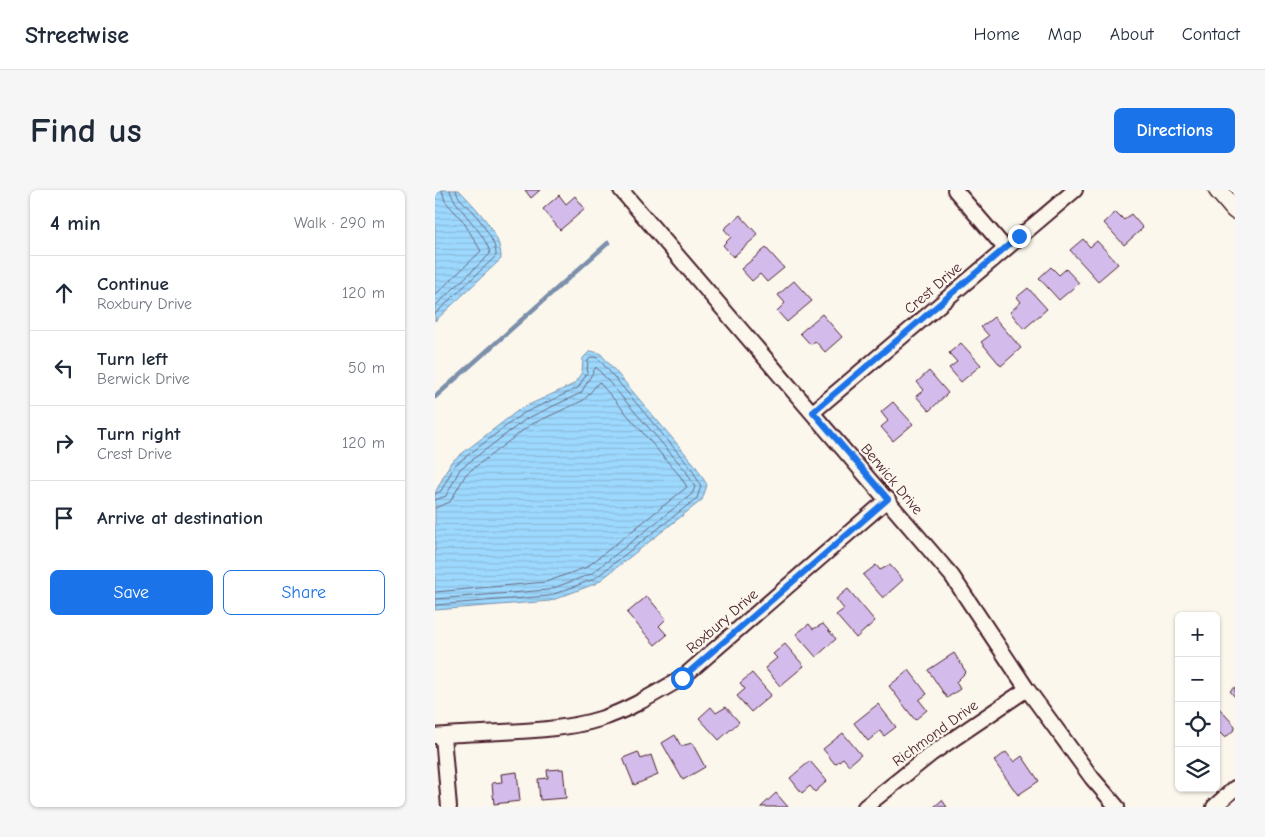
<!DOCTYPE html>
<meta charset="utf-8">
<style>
body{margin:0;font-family:"Comic Neue",sans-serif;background:#f6f6f7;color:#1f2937}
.controls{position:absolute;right:15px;bottom:15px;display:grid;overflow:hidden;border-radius:8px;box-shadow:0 1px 4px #0004}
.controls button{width:45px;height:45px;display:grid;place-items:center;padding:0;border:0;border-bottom:1px solid #e0e1e3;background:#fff;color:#1f2937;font:25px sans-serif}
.stop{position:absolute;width:15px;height:15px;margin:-11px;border:4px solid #1a73e8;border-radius:50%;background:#fff}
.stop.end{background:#1a73e8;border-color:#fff;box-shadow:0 1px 5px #0008}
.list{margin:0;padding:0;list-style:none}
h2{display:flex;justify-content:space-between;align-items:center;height:65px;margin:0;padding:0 20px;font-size:21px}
h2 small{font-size:16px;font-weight:400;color:#747a83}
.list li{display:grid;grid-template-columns:32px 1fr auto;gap:15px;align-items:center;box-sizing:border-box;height:75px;padding:0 20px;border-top:1px solid #e0e1e3}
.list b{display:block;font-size:19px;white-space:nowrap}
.list p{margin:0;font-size:16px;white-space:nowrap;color:#747a83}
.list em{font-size:16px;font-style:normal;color:#747a83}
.actions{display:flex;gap:10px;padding:15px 20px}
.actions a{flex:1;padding:11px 0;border:1px solid #1a73e8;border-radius:8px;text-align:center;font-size:18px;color:#1a73e8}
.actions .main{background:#1a73e8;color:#fff}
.icon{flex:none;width:28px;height:28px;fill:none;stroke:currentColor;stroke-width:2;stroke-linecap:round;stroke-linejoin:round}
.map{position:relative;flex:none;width:800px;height:617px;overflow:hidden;border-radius:8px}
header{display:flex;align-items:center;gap:30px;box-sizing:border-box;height:70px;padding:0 25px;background:#fff;border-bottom:1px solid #e0e1e3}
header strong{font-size:24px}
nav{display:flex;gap:28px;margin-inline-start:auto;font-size:18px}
.intro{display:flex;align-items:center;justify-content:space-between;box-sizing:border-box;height:120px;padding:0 30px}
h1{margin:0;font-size:35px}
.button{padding:12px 22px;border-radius:8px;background:#1a73e8;color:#fff;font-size:18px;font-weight:700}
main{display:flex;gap:30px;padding:0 30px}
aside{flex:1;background:#fff;border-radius:8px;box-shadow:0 1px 4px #0004}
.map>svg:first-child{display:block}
.water{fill:url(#water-rules);stroke:#7c8faa}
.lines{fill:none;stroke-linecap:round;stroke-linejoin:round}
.shore{stroke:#6b697f;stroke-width:1}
.stream{stroke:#7c8faa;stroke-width:4.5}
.building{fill:#d3bcec;stroke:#4a1f2b}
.minor-casing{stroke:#4a1f2b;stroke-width:18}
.tertiary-casing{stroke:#4a1f2b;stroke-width:21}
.minor{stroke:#fbf7ec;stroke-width:14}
.tertiary{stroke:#fbf7ec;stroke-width:18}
.route{stroke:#1a73e8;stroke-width:6}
.labels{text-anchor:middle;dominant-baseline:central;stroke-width:4.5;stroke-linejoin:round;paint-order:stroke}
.street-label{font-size:15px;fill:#4a1f2b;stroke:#fbf7ec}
</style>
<header>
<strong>Streetwise</strong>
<nav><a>Home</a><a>Map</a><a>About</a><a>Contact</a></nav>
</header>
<div class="intro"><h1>Find us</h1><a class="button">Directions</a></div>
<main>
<aside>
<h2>4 min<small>Walk · 290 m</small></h2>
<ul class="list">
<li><svg class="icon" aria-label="ahead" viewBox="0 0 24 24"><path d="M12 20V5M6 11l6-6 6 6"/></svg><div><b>Continue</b><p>Roxbury Drive</p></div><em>120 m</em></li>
<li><svg class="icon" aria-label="left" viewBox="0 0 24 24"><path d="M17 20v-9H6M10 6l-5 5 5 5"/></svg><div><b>Turn left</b><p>Berwick Drive</p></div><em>50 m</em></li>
<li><svg class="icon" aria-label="right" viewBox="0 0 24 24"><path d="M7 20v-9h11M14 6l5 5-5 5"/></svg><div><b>Turn right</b><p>Crest Drive</p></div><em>120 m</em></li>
<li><svg class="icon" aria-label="arrive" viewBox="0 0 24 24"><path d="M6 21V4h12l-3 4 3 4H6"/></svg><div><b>Arrive at destination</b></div></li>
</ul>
<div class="actions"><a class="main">Save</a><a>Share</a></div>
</aside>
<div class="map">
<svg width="800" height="617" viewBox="0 0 800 617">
<defs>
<pattern id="water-rules" width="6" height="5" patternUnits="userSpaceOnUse" patternTransform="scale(1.25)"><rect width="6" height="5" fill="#9dd9fe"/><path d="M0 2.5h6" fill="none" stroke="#89bada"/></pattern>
</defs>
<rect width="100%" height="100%" fill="#fbf7ec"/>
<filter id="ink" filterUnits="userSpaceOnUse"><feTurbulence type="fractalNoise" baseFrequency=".02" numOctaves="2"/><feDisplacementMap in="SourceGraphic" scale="10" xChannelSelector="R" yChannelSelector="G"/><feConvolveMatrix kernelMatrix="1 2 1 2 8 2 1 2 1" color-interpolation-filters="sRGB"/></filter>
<g filter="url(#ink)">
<path class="water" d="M0,0H24C41,18 67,44 66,69L0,131Z
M155,161L165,163L260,275L272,295L267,310L162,393L115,411L0,420V303L16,272L85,219L139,194L147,182L148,168Z"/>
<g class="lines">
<path class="shore" d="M0,105L46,61L28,31L10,11L7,0
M0,116L55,64C52,43 16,14 15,0
M0,124L61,66C62,53 46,32 38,21C32,15 22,9 21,0
M0,304L6,301L20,275L87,224L143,198L152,183L153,170L157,167L163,168L256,278L266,296L262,308L159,389L114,406L0,415
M0,310L11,306L25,279L91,229L146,203L161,177L251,281L260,297L257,304L156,384L113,400L0,409
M0,318L15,312L31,284L95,235L149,210L164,192L245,286L252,297L152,377L111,392L0,402"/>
<path class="stream" d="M0,207L173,53"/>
</g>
<path class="building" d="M90,0H105L96,8Z
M124,5L131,14L140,6L150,19L125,40L108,19Z
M681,22L689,30L696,24L708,38L689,55L669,33Z
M305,25L323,45L298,67L288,55L296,47L289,39Z
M648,49L655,57L662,51L683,74L663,91L635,60Z
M331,58L349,78L332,92L325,84L317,91L306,79Z
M616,77L624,85L631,79L644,93L624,110L604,88Z
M359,91L377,111L352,132L342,121L350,113L343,105Z
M593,98L612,119L589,139L575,122L586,112L582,107Z
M387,124L407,147L390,162L380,151L376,155L365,143Z
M559,127L586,158L566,176L546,152L554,146L546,137Z
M526,153L546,175L526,192L514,178L522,172L514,163Z
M494,181L513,203L494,221L481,206L489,200L482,192Z
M458,212L478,234L458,251L446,237L453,231L446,222Z
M441,375L445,380L455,375L468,390L448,408L428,385Z
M413,399L440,431L421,448L401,425L409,419L401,409Z
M212,406L231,429L224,436L232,445L220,455L192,423Z
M374,434L378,439L388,434L401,449L381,467L361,444Z
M350,454L369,476L345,496L330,478L342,468L338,464Z
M519,463L531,482L521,492L525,499L512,508L493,480Z
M474,480L492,504L484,510L492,520L480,530L454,496Z
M317,483L336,505L316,522L302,506L310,499L305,493Z
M800,497V507L795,501Z
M443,514L461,537L449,546L445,541L433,551L419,533Z
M782,516L800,536V539L790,548L785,543L781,546Z
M276,517L281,523L291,517L304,532L284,550L264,528Z
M408,543L426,565L414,575L408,568L400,574L388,559Z
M240,545L246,556L257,553L270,577L248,590L227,553Z
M203,562L206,569L216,565L223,585L199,595L188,568Z
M571,562L579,572L587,566L604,591L583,605L559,571Z
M375,571L392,591L380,602L375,596L367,603L355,588Z
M128,579L131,608L105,610L103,589L113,588L112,580Z
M82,582L85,611L59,614L57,593L67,592L66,584Z
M341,603L353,617H326Z
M507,610L512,617H499Z"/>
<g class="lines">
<defs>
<path id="minor" d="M186,0L517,386L592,499L657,588L682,617
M520,0L570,58
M378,222L640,0
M0,546C50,541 118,544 165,529C194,520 221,503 247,488L453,309
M8,546L14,617
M430,617L496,564L592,499
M779,617L800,598"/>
<path id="tertiary" d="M783,0L800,20"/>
</defs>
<use href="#minor" class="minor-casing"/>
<use href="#tertiary" class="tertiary-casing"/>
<use href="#minor" class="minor"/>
<use href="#tertiary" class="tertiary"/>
</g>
</g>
<g class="lines" filter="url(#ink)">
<path class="route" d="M247,488L453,309L378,222L584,46"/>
</g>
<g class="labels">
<g class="street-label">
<text transform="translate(498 98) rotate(-41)">Crest Drive</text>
<text transform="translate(457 289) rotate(50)">Berwick Drive</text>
<text transform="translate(287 431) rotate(-41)">Roxbury Drive</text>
<text transform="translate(500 543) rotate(-36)">Richmond Drive</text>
</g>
</g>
</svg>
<div class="controls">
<button>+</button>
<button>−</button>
<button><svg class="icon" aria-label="locate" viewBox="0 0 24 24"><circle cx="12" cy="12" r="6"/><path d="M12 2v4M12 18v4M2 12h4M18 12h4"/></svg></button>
<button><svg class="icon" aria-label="layers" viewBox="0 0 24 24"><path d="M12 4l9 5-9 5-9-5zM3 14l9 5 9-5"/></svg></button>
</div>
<div class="stop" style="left:247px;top:488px"></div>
<div class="stop end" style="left:584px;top:46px"></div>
</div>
</main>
